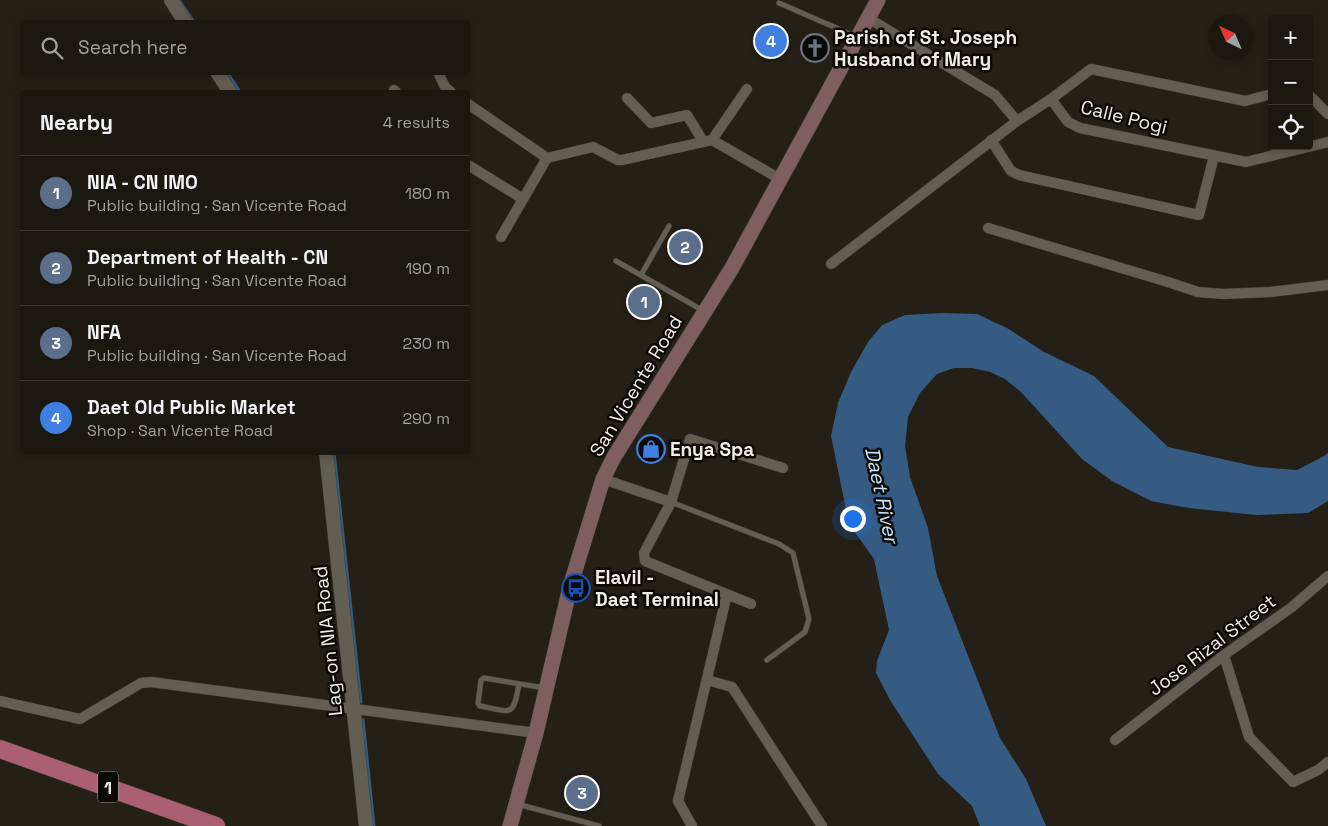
<!DOCTYPE html>
<meta charset="utf-8">
<style>
body{margin:0;font-family:"Space Grotesk",sans-serif;background:#28251f;color:#f1f3f6}
.controls{position:absolute;right:15px;top:15px;display:grid;overflow:hidden;border-radius:5px;box-shadow:0 2px 8px #0003}
.controls button{width:45px;height:45px;display:grid;place-items:center;padding:0;border:0;border-bottom:1px solid #393731;background:#1b1811;color:#f1f3f6;font:25px sans-serif}
.compass{position:absolute;left:1208px;top:15px;width:45px;height:45px;border-radius:50%;background:#1b1811;box-shadow:0 2px 8px #0003;rotate:316deg}
.you{position:absolute;left:852px;top:518px;width:18px;height:18px;margin:-12px;border:4px solid #fff;border-radius:50%;background:#1a73e8;box-shadow:0 0 0 8px #1a73e833}
.badge{display:grid;place-items:center;width:32px;height:32px;border-radius:50%;background:#0b8043;color:#fff;font-size:16px;font-weight:700}
.pin{position:absolute;translate:-50% -50%;border:2px solid #fff;box-shadow:0 1px 5px #0006}
.list{margin:0;padding:0;list-style:none}
h2{display:flex;justify-content:space-between;align-items:center;height:65px;margin:0;padding:0 20px;font-size:21px}
h2 small{font-size:16px;font-weight:400;color:#a0a09f}
.list li{display:grid;grid-template-columns:32px 1fr auto;gap:15px;align-items:center;box-sizing:border-box;height:75px;padding:0 20px;border-top:1px solid #393731}
.list b{display:block;font-size:19px;white-space:nowrap}
.list p{margin:0;font-size:16px;white-space:nowrap;color:#a0a09f}
.list em{font-size:16px;font-style:normal;color:#a0a09f}
.icon{flex:none;width:28px;height:28px;fill:none;stroke:currentColor;stroke-width:2;stroke-linecap:round;stroke-linejoin:round}
.map{position:relative;flex:none;width:1328px;height:826px;overflow:hidden}
.search{position:absolute;background:#1b1811;box-shadow:0 2px 8px #0003;left:20px;top:20px;width:450px;height:55px;display:flex;align-items:center;gap:12px;box-sizing:border-box;padding:0 18px;border-radius:5px;color:#a0a09f;font-size:19px}
.panel{position:absolute;background:#1b1811;box-shadow:0 2px 8px #0003;left:20px;top:90px;width:450px;height:365px;border-radius:5px}
.map>svg:first-child{display:block}
.water{fill:#355b82}
.lines{fill:none;stroke-linecap:round;stroke-linejoin:round}
.stream{stroke:#355b82;stroke-width:3}
.service-casing{stroke:#3f3b36;stroke-width:6}
.minor-casing{stroke:#3f3b36;stroke-width:11}
.tertiary-casing{stroke:#3f3b36;stroke-width:15}
.secondary-casing{stroke:#3f3b36;stroke-width:16}
.trunk-casing{stroke:#3f3b36;stroke-width:19}
.service{stroke:#635e54;stroke-width:5}
.minor{stroke:#635e54;stroke-width:10}
.tertiary{stroke:#635e54;stroke-width:14}
.secondary{stroke:#7e5e60;stroke-width:15}
.trunk{stroke:#ab5f73;stroke-width:18}
.labels{text-anchor:middle;dominant-baseline:central;stroke-width:5;stroke-linejoin:round;paint-order:stroke}
.shield{fill:#0c0a07;stroke:#acaaa4;stroke-width:1}
.shield-label{font-size:18px;font-weight:bold;fill:#f1eee8}
.poi-label{font-size:19px;font-weight:bold;fill:#f1eee8;stroke:#0c0a07;text-anchor:start}
.street-label{font-size:19px;fill:#f1eee8;stroke:#0c0a07}
.water-label{font-size:20px;font-style:italic;fill:#c8dff9;stroke:#0c0a07}
</style>
<div class="map">
<svg width="1328" height="826" viewBox="0 0 1328 826">
<rect width="100%" height="100%" fill="#242017"/>
<path class="water" d="M942,313L977,314L1007,328L1044,352L1094,376L1168,447L1258,467L1297,470L1324,456L1328,453V501L1308,513L1256,515L1189,508L1151,501L1112,481L1082,459L1021,392L1005,379L990,372L972,368H954L937,374L920,393L908,417L905,446L910,477L928,528L937,576L1000,738L1026,779L1046,826H980L972,806L938,774L890,700L876,673L877,661L889,630L874,559L849,524L831,436L838,403L851,372L868,342L882,325L905,315Z"/>
<g class="lines">
<path class="stream" d="M179,0L194,22
M227,72L240,92
M334,452L361,702
M363,720L374,826"/>
<defs>
<path id="service" d="M779,3L857,37
M616,261L702,310
M641,275L669,226
M671,502L779,544L793,553L809,619L805,632L767,660
M519,684C513,718 512,712 480,706L478,703L481,680L484,678L545,688
M517,804L599,826"/>
<path id="minor" d="M868,18L995,95L1017,121L1051,99L1068,122L1080,128L1246,162L1328,142
M438,72L445,87L451,92
M394,90L396,92
M1309,95L1328,114
M627,98L651,123L687,115L703,141
M1051,99L1091,69L1245,101L1272,94
M468,104L547,158L593,147L618,160H622L712,140L780,179
M712,140L747,89
M991,140L1011,171L1019,175L1199,215L1214,156
M468,165L523,199
M988,228L1168,282L1198,292L1223,294L1270,292L1328,285
M501,237L547,158
M831,264L1017,121
M603,479L671,502
M751,604L645,561L644,553L671,502L690,439L783,468
M1224,655L1249,737L1293,782L1318,770L1328,762
M707,680L732,687L822,826
M0,701L80,719L141,683L151,682L536,733
M1115,740L1224,655L1292,607L1328,576
M692,826L678,801L727,594"/>
<path id="tertiary" d="M171,0L185,22
M217,72L230,92
M326,452L366,826"/>
<path id="secondary" d="M510,826L536,733L570,587L603,479L614,457L732,268L878,0"/>
<path id="trunk" d="M0,749L216,826"/>
</defs>
<use href="#service" class="service-casing"/>
<use href="#minor" class="minor-casing"/>
<use href="#tertiary" class="tertiary-casing"/>
<use href="#secondary" class="secondary-casing"/>
<use href="#trunk" class="trunk-casing"/>
<use href="#service" class="service"/>
<use href="#minor" class="minor"/>
<use href="#tertiary" class="tertiary"/>
<use href="#secondary" class="secondary"/>
<use href="#trunk" class="trunk"/>
</g>
<defs>
<symbol id="church-ring" viewBox="-11 -11 22 22"><circle r="9.5" fill="#0c0a07" stroke="#6b7280" stroke-width="1.5"/><path d="M-1.2-6h2.4v3.5h3.3v2.4h-3.3V6h-2.4V-.1h-3.3v-2.4h3.3Z" fill="#6b7280"/></symbol>
<symbol id="shop-ring" viewBox="-11 -11 22 22"><circle r="9.5" fill="#0c0a07" stroke="#3f7fe0" stroke-width="1.5"/><path d="M-5-2.5h2.3a2.7 3.5 0 0 1 5.4 0H5L5.5 6h-11ZM-1.5-2.5h3a1.5 2.3 0 0 0-3 0Z" fill="#3f7fe0"/></symbol>
<symbol id="bus-ring" viewBox="-11 -11 22 22"><circle r="9.5" fill="#0c0a07" stroke="#1a4fb4" stroke-width="1.5"/><path d="M-5-6H5V4H4V6H2V4H-2V6H-4V4H-5ZM-3.5-4V0h7V-4ZM-3.5 1.2v1.5H-2V1.2ZM2 1.2v1.5H3.5V1.2Z" fill="#1a4fb4"/></symbol>
</defs>
<g fill-rule="evenodd">
<use href="#church-ring" x="799" y="32" width="32" height="32"/>
<use href="#shop-ring" x="635" y="433" width="32" height="32"/>
<use href="#bus-ring" x="560" y="572" width="32" height="32"/>
</g>
<g class="labels">
<rect class="shield" x="98" y="771.5" width="20" height="31" rx="4"/>
<g class="shield-label">
<text x="108" y="787">1</text>
</g>
<g class="poi-label">
<text x="834" y="37">Parish of St. Joseph<tspan x="834" dy="22">Husband of Mary</tspan></text>
<text x="670" y="449">Enya Spa</text>
<text x="595" y="577">Elavil -<tspan x="595" dy="22">Daet Terminal</tspan></text>
</g>
<g class="street-label">
<text transform="translate(1124 117) rotate(14)">Calle Pogi</text>
<text transform="translate(636 386) rotate(-59)">San Vicente Road</text>
<text transform="translate(328 641) rotate(-96)">Lag-on NIA Road</text>
<text transform="translate(1212 645) rotate(-37)">Jose Rizal Street</text>
</g>
<g class="water-label">
<text transform="translate(882 495) rotate(78)">Daet River</text>
</g>
</g>
</svg>
<div class="controls">
<button>+</button>
<button>−</button>
<button><svg class="icon" aria-label="locate" viewBox="0 0 24 24"><circle cx="12" cy="12" r="6"/><path d="M12 2v4M12 18v4M2 12h4M18 12h4"/></svg></button>
</div>
<svg class="compass" viewBox="-18 -18 36 36"><path d="M0-13l5 13h-10z" fill="#e53935"/><path d="M0 13l5-13h-10z" fill="#a0a09f"/></svg>
<div class="you"></div>
<div class="pin badge" style="left:644px;top:302px;background:#5c6f8a">1</div>
<div class="pin badge" style="left:685px;top:247px;background:#5c6f8a">2</div>
<div class="pin badge" style="left:582px;top:793px;background:#5c6f8a">3</div>
<div class="pin badge" style="left:771px;top:41px;background:#3f7fe0">4</div>
<div class="search"><svg class="icon" aria-label="search" viewBox="0 0 24 24"><circle cx="10" cy="10" r="6"/><path d="M15 15l6 6"/></svg>Search here</div>
<section class="panel">
<h2>Nearby<small>4 results</small></h2>
<ul class="list">
<li><span class="badge" style="background:#5c6f8a">1</span><div><b>NIA - CN IMO</b><p>Public building · San Vicente Road</p></div><em>180 m</em></li>
<li><span class="badge" style="background:#5c6f8a">2</span><div><b>Department of Health - CN</b><p>Public building · San Vicente Road</p></div><em>190 m</em></li>
<li><span class="badge" style="background:#5c6f8a">3</span><div><b>NFA</b><p>Public building · San Vicente Road</p></div><em>230 m</em></li>
<li><span class="badge" style="background:#3f7fe0">4</span><div><b>Daet Old Public Market</b><p>Shop · San Vicente Road</p></div><em>290 m</em></li>
</ul>
</section>
</div>
